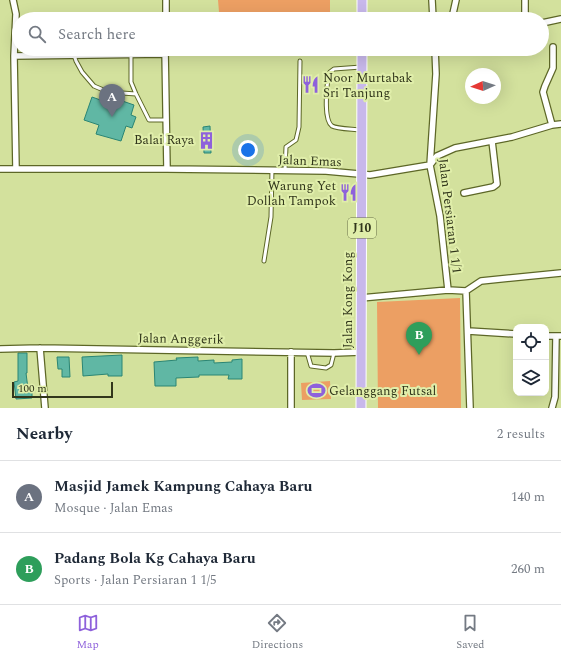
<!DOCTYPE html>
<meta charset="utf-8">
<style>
body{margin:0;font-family:Spectral,serif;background:#f2f2f3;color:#1f2937}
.controls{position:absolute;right:12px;bottom:12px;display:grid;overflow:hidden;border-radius:8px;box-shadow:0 4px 16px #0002}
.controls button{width:36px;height:36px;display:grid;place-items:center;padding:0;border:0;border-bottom:1px solid #e0e1e3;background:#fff;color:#1f2937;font:20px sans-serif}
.compass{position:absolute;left:465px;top:68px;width:36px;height:36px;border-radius:50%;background:#fff;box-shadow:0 4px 16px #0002;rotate:267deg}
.scale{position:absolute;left:12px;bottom:10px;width:101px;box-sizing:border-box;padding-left:4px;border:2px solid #31361b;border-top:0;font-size:11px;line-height:14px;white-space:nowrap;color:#31361b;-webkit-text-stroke:3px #e0eeaa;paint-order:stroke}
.you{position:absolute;left:248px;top:150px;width:14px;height:14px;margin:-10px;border:3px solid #fff;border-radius:50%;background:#1a73e8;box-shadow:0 0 0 6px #1a73e833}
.badge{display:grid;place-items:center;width:26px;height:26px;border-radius:50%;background:#8e61db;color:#fff;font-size:13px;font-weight:700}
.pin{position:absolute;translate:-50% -33px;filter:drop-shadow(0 1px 2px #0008)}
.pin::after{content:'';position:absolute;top:21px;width:14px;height:12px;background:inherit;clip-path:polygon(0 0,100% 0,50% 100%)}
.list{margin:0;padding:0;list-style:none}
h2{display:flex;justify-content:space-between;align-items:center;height:52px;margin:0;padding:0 16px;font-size:17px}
h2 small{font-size:13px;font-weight:400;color:#747a83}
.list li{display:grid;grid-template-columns:26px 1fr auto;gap:12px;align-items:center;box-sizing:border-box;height:72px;padding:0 16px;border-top:1px solid #e0e1e3}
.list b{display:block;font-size:15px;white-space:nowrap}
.list p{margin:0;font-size:13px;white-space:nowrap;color:#747a83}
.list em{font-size:13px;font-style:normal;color:#747a83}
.icon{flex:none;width:22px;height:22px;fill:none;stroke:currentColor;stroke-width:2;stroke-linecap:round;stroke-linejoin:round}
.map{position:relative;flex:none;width:561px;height:408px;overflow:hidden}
.search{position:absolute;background:#fff;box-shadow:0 4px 16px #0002;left:12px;right:12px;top:12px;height:44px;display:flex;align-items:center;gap:10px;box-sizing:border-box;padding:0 14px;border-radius:22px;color:#747a83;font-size:15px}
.sheet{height:196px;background:#fff}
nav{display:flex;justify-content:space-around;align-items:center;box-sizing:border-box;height:56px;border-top:1px solid #e0e1e3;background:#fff;font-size:11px;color:#747a83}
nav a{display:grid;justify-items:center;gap:2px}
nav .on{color:#8e61db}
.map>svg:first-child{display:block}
.green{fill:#ec9f63}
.building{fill:#60b7a4;stroke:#2a8574}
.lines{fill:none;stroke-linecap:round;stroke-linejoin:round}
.service-casing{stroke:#5d6727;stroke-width:5}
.minor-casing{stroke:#5d6727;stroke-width:8}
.primary-casing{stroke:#fff;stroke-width:11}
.service{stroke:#fff;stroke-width:3}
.minor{stroke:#fff;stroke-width:5.5}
.primary{stroke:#c8b8eb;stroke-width:9}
.labels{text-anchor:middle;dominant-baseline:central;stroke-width:4;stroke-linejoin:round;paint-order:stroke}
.shield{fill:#e0eeaa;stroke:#666d46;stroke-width:1}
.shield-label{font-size:12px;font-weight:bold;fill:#31361b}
.poi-label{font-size:13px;fill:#31361b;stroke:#e0eeaa;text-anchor:start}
.street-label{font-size:13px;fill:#31361b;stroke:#e0eeaa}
</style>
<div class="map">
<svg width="561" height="408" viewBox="0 0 561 408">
<rect width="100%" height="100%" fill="#d3e19d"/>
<path class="green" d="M218,0H330V12H219Z
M460,298L461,408H378L377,302Z
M330,381L331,399L302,400L301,383Z"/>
<path class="building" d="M108,96L134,105L131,115L136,117L132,128L126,126L121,141L96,134L99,125L84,120L92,97L106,102Z
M210,126L211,153H204L203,127Z
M18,353H27V373H26L28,389H32V398L16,399L14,382L18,381Z
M122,355V376H108V374L83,376L82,357Z
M57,357H69L70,377H62V369H58Z
M198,357V361L214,360V363L232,362V360L242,359V379H228L229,375H199V377L176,378V386H155L154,362L177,360L176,358Z"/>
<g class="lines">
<defs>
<path id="service" d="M74,55L76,61L82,72L94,86L108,92L136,94
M131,55V82L136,94L149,120H166
M360,130C354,129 337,129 332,126C323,119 327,88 328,77L330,72L334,69L361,67
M285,170L286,147L296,140L299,127L300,61
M264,261L271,217L272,170
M307,352L311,366L326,368L331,365L334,353"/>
<path id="minor" d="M13,0L16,14L14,56L16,169
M432,0L433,19
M452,18L456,0
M166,19V0
M442,19L452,18L467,19
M525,19V0
M542,23L561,19
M165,49L167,169
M435,49L436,74L430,165L440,216L448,290
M14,56L165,54
M552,125L543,92L545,86L553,68V47
M0,169H167L326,171L370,175L430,165L437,156L455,148L512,137L552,125L561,124
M464,193L493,187L497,184L492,141
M466,291L470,408
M361,298L448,290L466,291L481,281L561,273
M468,331L516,334
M546,336H561
M40,348L45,408
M0,349L40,348L334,353L361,352
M291,352V408
M552,408L555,397L556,336"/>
<path id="primary" d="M362,0V19
M361,408L362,49"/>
</defs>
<use href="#service" class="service-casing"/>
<use href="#minor" class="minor-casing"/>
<use href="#primary" class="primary-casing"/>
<use href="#service" class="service"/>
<use href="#minor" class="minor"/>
<use href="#primary" class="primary"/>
</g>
<defs>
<symbol id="restaurant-bare" viewBox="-9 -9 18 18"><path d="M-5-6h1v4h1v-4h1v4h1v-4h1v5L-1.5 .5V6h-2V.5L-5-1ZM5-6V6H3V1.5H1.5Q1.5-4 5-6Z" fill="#8e61db" stroke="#e0eeaa" stroke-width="2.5" paint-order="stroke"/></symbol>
<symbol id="building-bare" viewBox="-9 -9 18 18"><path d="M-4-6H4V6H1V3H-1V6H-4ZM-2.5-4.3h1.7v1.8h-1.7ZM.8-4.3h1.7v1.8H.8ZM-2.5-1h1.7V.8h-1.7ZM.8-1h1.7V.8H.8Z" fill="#8e61db" stroke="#e0eeaa" stroke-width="2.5" paint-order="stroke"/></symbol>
<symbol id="stadium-bare" viewBox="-9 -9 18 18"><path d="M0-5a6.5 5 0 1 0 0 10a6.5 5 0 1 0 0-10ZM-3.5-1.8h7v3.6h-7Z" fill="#8e61db" stroke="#e0eeaa" stroke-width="2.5" paint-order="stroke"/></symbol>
</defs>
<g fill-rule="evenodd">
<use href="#restaurant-bare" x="298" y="72" width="25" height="25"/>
<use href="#building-bare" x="194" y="128" width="25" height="25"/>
<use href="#restaurant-bare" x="336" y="180" width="25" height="25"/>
<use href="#stadium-bare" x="304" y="378" width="25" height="25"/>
</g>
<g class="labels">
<rect class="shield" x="348" y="218" width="28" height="20" rx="3"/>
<g class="shield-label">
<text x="362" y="228">J10</text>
</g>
<g class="poi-label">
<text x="323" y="78">Noor Murtabak<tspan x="323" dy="15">Sri Tanjung</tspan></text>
<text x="194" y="140" text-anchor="end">Balai Raya</text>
<text x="336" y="186" text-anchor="end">Warung Yet<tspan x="336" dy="15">Dollah Tampok</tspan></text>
<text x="329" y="391">Gelanggang Futsal</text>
</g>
<g class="street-label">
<text transform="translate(310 161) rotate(2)">Jalan Emas</text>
<text transform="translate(450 216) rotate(83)">Jalan Persiaran 1 1/1</text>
<text transform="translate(348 300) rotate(-90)">Jalan Kong Kong</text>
<text transform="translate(181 339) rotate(1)">Jalan Anggerik</text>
</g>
</g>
</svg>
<div class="controls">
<button><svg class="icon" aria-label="locate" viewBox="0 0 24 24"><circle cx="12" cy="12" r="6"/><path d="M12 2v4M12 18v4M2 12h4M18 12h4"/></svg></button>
<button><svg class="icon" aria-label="layers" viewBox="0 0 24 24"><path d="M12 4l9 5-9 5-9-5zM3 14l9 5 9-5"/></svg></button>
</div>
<svg class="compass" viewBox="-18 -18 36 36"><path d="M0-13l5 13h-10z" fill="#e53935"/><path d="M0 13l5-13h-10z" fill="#747a83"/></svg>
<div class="scale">100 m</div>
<div class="you"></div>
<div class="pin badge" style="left:112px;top:117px;background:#6b7280">A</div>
<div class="pin badge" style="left:419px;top:355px;background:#2e9e5b">B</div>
<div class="search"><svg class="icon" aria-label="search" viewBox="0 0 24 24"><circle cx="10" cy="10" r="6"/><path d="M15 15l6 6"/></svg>Search here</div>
</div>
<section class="sheet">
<h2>Nearby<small>2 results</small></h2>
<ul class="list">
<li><span class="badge" style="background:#6b7280">A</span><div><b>Masjid Jamek Kampung Cahaya Baru</b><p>Mosque · Jalan Emas</p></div><em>140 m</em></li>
<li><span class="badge" style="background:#2e9e5b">B</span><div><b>Padang Bola Kg Cahaya Baru</b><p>Sports · Jalan Persiaran 1 1/5</p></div><em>260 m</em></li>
</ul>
</section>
<nav>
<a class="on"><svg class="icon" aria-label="map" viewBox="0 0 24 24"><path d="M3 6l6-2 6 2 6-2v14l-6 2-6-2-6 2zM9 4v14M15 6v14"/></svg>Map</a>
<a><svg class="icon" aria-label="directions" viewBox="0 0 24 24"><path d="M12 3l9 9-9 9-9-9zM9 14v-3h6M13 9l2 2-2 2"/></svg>Directions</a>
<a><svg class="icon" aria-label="saved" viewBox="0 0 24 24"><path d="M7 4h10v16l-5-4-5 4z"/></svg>Saved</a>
</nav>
